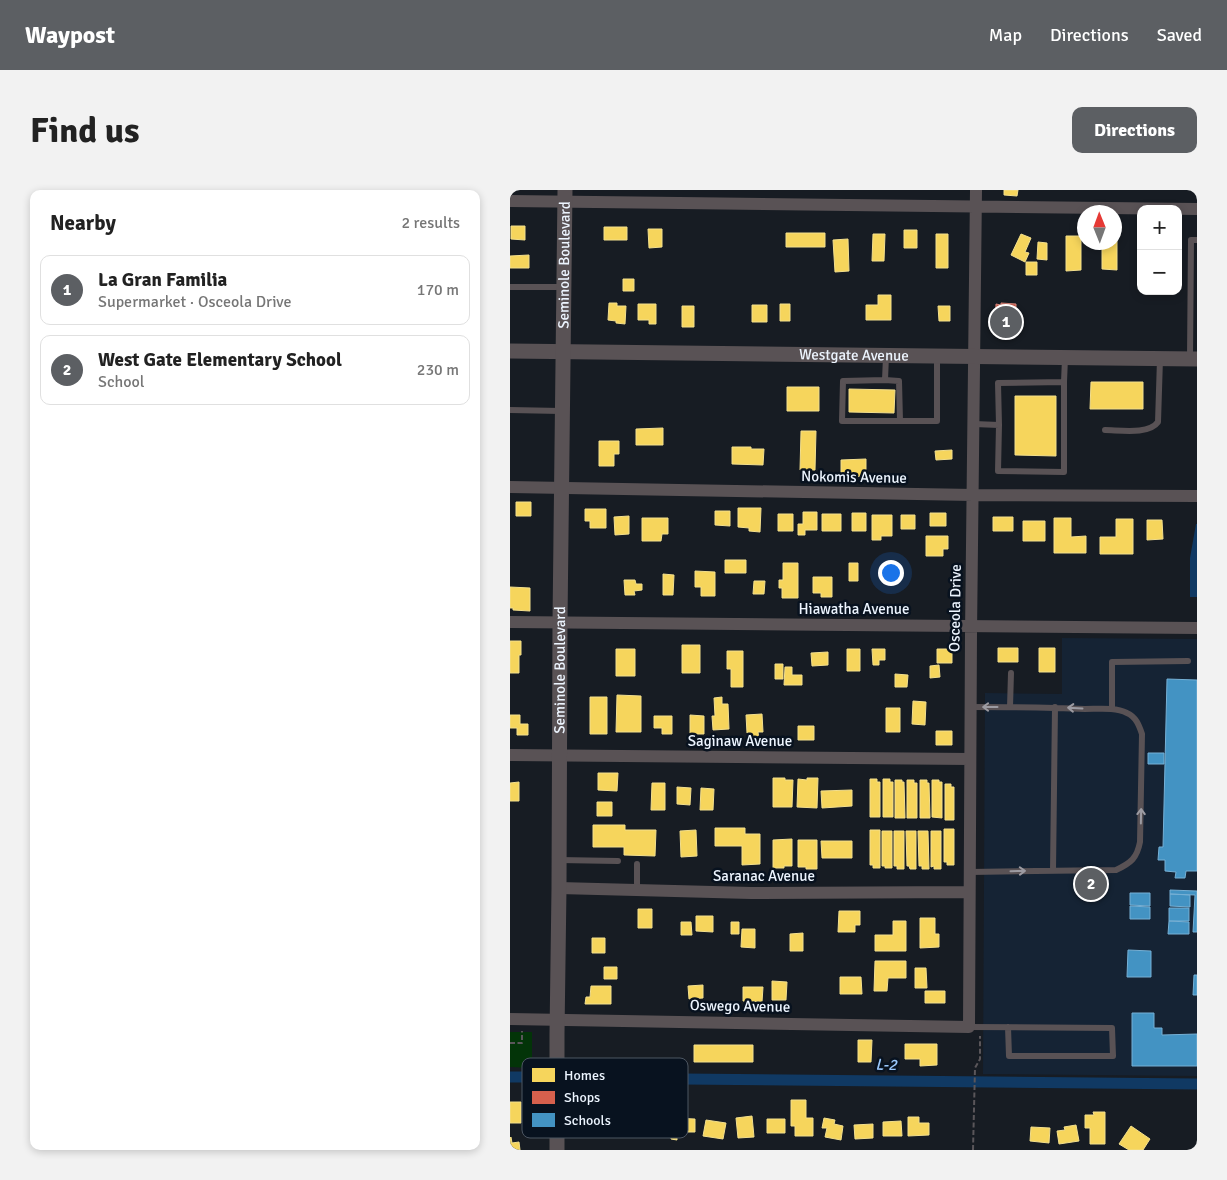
<!DOCTYPE html>
<meta charset="utf-8">
<style>
body{margin:0;font-family:Signika,sans-serif;background:#f2f2f2;color:#222}
.controls{position:absolute;right:15px;top:15px;display:grid;overflow:hidden;border-radius:10px;box-shadow:0 2px 8px #0003}
.controls button{width:45px;height:45px;display:grid;place-items:center;padding:0;border:0;border-bottom:1px solid #e0e0e0;background:#fff;color:#222;font:25px sans-serif}
.compass{position:absolute;left:567px;top:15px;width:45px;height:45px;border-radius:50%;background:#fff;box-shadow:0 2px 8px #0003;rotate:359deg}
.you{position:absolute;left:380px;top:382px;width:18px;height:18px;margin:-12px;border:4px solid #fff;border-radius:50%;background:#1a73e8;box-shadow:0 0 0 8px #1a73e833}
.badge{display:grid;place-items:center;width:32px;height:32px;border-radius:50%;background:#5c5f63;color:#fff;font-size:16px;font-weight:700}
.pin{position:absolute;translate:-50% -50%;border:2px solid #fff;box-shadow:0 1px 5px #0006}
.list{margin:0;padding:0;list-style:none}
h2{display:flex;justify-content:space-between;align-items:center;height:65px;margin:0;padding:0 20px;font-size:21px}
h2 small{font-size:16px;font-weight:400;color:#767676}
.list li{display:grid;grid-template-columns:32px 1fr auto;gap:15px;align-items:center;box-sizing:border-box;height:70px;margin:0 10px 10px;padding:0 10px;border:1px solid #e0e0e0;border-radius:10px}
.list b{display:block;font-size:19px;white-space:nowrap}
.list p{margin:0;font-size:16px;white-space:nowrap;color:#767676}
.list em{font-size:16px;font-style:normal;color:#767676}
.map{position:relative;flex:none;width:687px;height:960px;overflow:hidden;border-radius:10px}
header{display:flex;align-items:center;gap:30px;box-sizing:border-box;height:70px;padding:0 25px;background:#5c5f63;color:#fff}
header strong{font-size:24px}
nav{display:flex;gap:28px;margin-inline-start:auto;font-size:18px}
.intro{display:flex;align-items:center;justify-content:space-between;box-sizing:border-box;height:120px;padding:0 30px}
h1{margin:0;font-size:35px}
.button{padding:12px 22px;border-radius:10px;background:#5c5f63;color:#fff;font-size:18px;font-weight:700}
main{display:flex;gap:30px;padding:0 30px}
aside{flex:1;background:#fff;border-radius:10px;box-shadow:0 2px 8px #0003}
.map>svg:first-child{display:block}
.built{fill:#152334}
.green{fill:#033408}
.water{fill:#103963}
.homes{fill:#f6d55c;stroke:#f3df8d}
.shops{fill:#d6604d;stroke:#dd8d82}
.schools{fill:#4393c3;stroke:#76b0d5}
.lines{fill:none;stroke-linecap:round;stroke-linejoin:round}
.canal{stroke:#103963;stroke-width:11}
.path{stroke:#5a565a;stroke-width:2;stroke-dasharray:5 2.5;stroke-linecap:butt}
.service{stroke:#595255;stroke-width:6}
.minor{stroke:#595255;stroke-width:12}
.tertiary{stroke:#595255;stroke-width:15}
.oneway{stroke:#9c9ba2}
.labels{text-anchor:middle;dominant-baseline:central;stroke-width:5;stroke-linejoin:round;paint-order:stroke}
.street-label{font-size:15px;fill:#edf5ff;stroke:#08121f}
.water-label{font-size:16px;font-style:italic;fill:#9ac7fa;stroke:#08121f}
.key{fill:#08121f;stroke:#4d5662;stroke-width:1}
.key-label{font-size:14px;fill:#edf5ff}
</style>
<header>
<strong>Waypost</strong>
<nav><a>Map</a><a>Directions</a><a>Saved</a></nav>
</header>
<div class="intro"><h1>Find us</h1><a class="button">Directions</a></div>
<main>
<aside>
<h2>Nearby<small>2 results</small></h2>
<ul class="list">
<li><span class="badge">1</span><div><b>La Gran Familia</b><p>Supermarket · Osceola Drive</p></div><em>170 m</em></li>
<li><span class="badge">2</span><div><b>West Gate Elementary School</b><p>School</p></div><em>230 m</em></li>
</ul>
</aside>
<div class="map">
<svg width="687" height="960" viewBox="0 0 687 960">
<rect width="100%" height="100%" fill="#171c23"/>
<path class="built" d="M552,448L687,449V886L473,884L475,503L552,504Z"/>
<path class="green" d="M0,842H22V878L0,877Z"/>
<path class="water" d="M686,334H687V407H680V368Z"/>
<path class="homes" d="M494,0H508L507,6L494,5Z
M1,36H15V50L1,49Z
M94,37H117V50H94Z
M138,39H152V57L139,58Z
M394,40H407V58H394Z
M276,43H315V57H276Z
M363,44H375L374,71H362Z
M426,44H438V78H426Z
M511,44L521,48L515,62L519,63L515,72L501,65Z
M556,46H571V80L556,81Z
M604,46H607V80L592,79V52H604Z
M338,49L339,81L325,82L323,50Z
M528,52L537,53V70L527,69Z
M19,65V78H0V66Z
M516,72H527V85H516Z
M113,89H124V101H113Z
M368,105H381V130H356V115H368Z
M99,113H107V116H116L115,134L106,133V131L98,130Z
M128,114H146V134H139V130H128Z
M270,114H280V131H270Z
M242,115H257V132H242Z
M172,116H184V137H172Z
M428,116H440V131H429Z
M581,192H633V219H580Z
M277,197H309V221H277Z
M339,199L385,200L384,223L339,222Z
M505,206H546V266L505,265Z
M153,238V255H126V239Z
M291,241H306L305,280H290Z
M89,251H109V264H104V276H89Z
M222,257H241V259H254L253,275L222,274Z
M442,260V269L426,270L425,261Z
M356,269V286L331,287V270Z
M6,312H21V326H6Z
M228,318H251L250,342L239,341V338L228,337Z
M75,319H96V338H80V331H75Z
M205,321H220V336L205,335Z
M293,322H307V340H295V345H288V334H293Z
M342,323H356V341H342Z
M420,323H436V336H420Z
M268,324H283V341H268Z
M312,324H331V341H312Z
M362,325H382V346H371V350H362Z
M391,325H405V339H391Z
M119,326V344L105,345L104,327Z
M483,327H503V341H483Z
M132,328H158V344H152L151,351H132Z
M544,328H561V347L576,346V363H544Z
M606,329H623V364H590V347H606Z
M637,330H652L653,349L637,350Z
M513,331H535V351H513Z
M416,346H438V359H433V366H416Z
M215,370H236V383H215Z
M273,373H288V408H272V398H269V390H273Z
M339,373H348V391H339Z
M185,381L205,382V406H191V397H185Z
M153,384L164,385L163,405H153Z
M303,387H322V407H311V403H303Z
M114,390H125L126,394H132V400L124,401L125,405H115Z
M244,391H255L254,404H243Z
M0,397L20,398V421L3,420V418H0Z
M0,451H11V465H9V483H0Z
M172,455H190V483H172Z
M488,458H508V472H488Z
M529,458H545V482H529Z
M106,459H125V486H106Z
M337,459H350V481H337Z
M362,459H375V470H369V475H363Z
M427,459H442V473H427Z
M217,461H233V497H221V479H217Z
M318,462V475L302,476L301,463Z
M265,474H273V489H265Z
M429,475L430,487L420,488V476Z
M275,477H282V485H292V495H274Z
M385,484L398,485L397,497H385Z
M107,505L131,506V542H106Z
M80,507H97V544H80Z
M212,507V514H218L219,539L203,540L202,526H205L204,508Z
M403,511L416,512L415,535L402,534Z
M376,518H390V542H376Z
M252,524L253,542H248L249,550H240V543H237L236,525Z
M0,525H10V534H18V545H7V538H0Z
M180,525L194,526V544H180Z
M144,526H162V544H152V538H144Z
M288,536H304V550H288Z
M426,541H442V555H426Z
M88,583H108L107,601L88,600Z
M263,588H275V590H283L282,617H263Z
M297,588H308L307,618L287,617L288,589L297,590Z
M360,589H367V592H370V627H360Z
M373,589H380V592H383V627H373Z
M385,590H392V592H394L395,628H385Z
M397,590H404V593H407V628H397Z
M410,590H417V593H419L420,628H410Z
M422,590H429V592H432V628L422,627Z
M9,592V611H0V593Z
M142,593H155V620H141Z
M435,594H441V597H444V630H435Z
M167,597L181,598L180,615L167,614Z
M191,598L204,599L203,620H190Z
M342,600V616L312,618L311,601Z
M87,612H102V626H87Z
M83,635H115V640H146L145,666L114,665V657H83Z
M205,638H235V644H250V674L232,675V656H205Z
M434,639H444V675H437V672H434Z
M186,640L187,666L171,667L170,641Z
M360,640H370V678H363V675H360Z
M372,641H382V678H375V676H372Z
M384,641H394V679H387V676H384Z
M396,641H406V679H400L399,676H397Z
M408,641H418L419,679H412V676H409Z
M421,641H431V679H424V676L421,677Z
M282,649V676H274V678H263V650Z
M288,650H307V679H296V677H288Z
M311,651H342V668H312Z
M128,719H142V738H128Z
M329,721H350V735H345V742H328Z
M186,726H203V742L186,741Z
M410,728H425V744H429V757L410,758Z
M383,731H396V761H365V745H383Z
M171,732H181L182,745H171Z
M221,732H229V744H221Z
M232,739H245V758L231,757Z
M293,743V761H280V744Z
M82,748H95V763H82Z
M365,771H396V788H378L377,801H364Z
M94,777H107V789H94Z
M405,778H416L417,798H405Z
M330,787H351L352,804H330Z
M262,791L277,792L276,810H262Z
M193,795V808L179,809L178,796Z
M81,796H101V814H75L76,807H80Z
M233,797H253L252,812L233,811Z
M415,801H435V813H415Z
M348,850H362L361,872H348Z
M395,854H427V875L410,876V869H395Z
M184,855H243V872H184Z
M281,910H296V928H303V946H285V936H281Z
M0,912H11V933H0Z
M583,922H595V954H580V938H575V925H584Z
M242,926L244,947L228,948L226,928Z
M398,927H409V933H419V945L398,946Z
M162,928L185,929V942H167V950L161,949Z
M314,928L325,930L324,934L333,936L331,950L315,947L317,938H312Z
M257,929H275V943H257Z
M196,930L216,933L213,949L193,946Z
M391,931L392,946H373V932Z
M363,934V948L345,949L344,935Z
M566,935L569,951L549,954L547,941L555,940L554,937Z
M621,936L640,949L633,960H619L609,954Z
M521,937L540,938L539,953L520,951Z
M1,947L2,953L9,952L10,960H0V948Z"/>
<path class="shops" d="M491,113L506,114V142L485,141L486,114L491,115Z"/>
<path class="schools" d="M657,489L687,490V681H676L675,688H665L666,682L655,681V670H648L649,657H653Z
M638,563H654V574H638Z
M660,700L687,701V742H683L685,705L660,704Z
M620,703H640V716L620,715Z
M660,704L680,705V717L660,716Z
M620,716L640,717V729H620Z
M659,718H679V731H659Z
M659,731L679,732V744H658Z
M618,760L641,761V787H617Z
M684,785H687V805H683Z
M622,823H644V838H652V845L687,844V876H622Z"/>
<g class="lines">
<path class="canal" d="M0,887H26
M64,888L687,894"/>
<path class="path" d="M0,853H12V841
M463,960L465,878L470,869V846"/>
<path class="service" d="M0,97H53
M376,166L375,190L333,191L332,231H427V166
M680,168L681,50H687
M375,190L389,191L390,231
M554,192L555,168
M0,220L51,221
M464,234L489,235L488,193L554,192V282L488,281L489,235
M595,240C609,240 639,245 648,232L650,169
M500,517L501,483
M602,519V472L678,471
M49,670L108,671
M543,681L545,517
M460,682L606,680C621,673 627,668 630,652L632,544C629,535 626,527 617,523C605,517 589,519 575,519C537,517 499,517 461,517
M127,700V674
M459,837L602,838L603,866H499L498,837"/>
<path class="minor" d="M0,11L687,19
M0,297L463,305L687,306
M0,432L687,438
M0,565L460,569
M49,698L241,703L459,702
M0,829L459,837L461,444L466,0"/>
<g class="tertiary">
<path id="s1" d="M0,161L687,169"/>
<path id="s2" d="M47,960V844L49,698L50,432L55,0"/>
</g>
</g>
<defs><path id="oneway-shaft" d="M-6 0H5M1.5-3L5.5 0L1.5 3" fill="none" stroke-width="1.6" stroke-linecap="round" stroke-linejoin="round" transform="scale(1.25)"/></defs>
<g class="oneway">
<use href="#oneway-shaft" transform="translate(480 517) rotate(180)"/>
<use href="#oneway-shaft" transform="translate(565 518) rotate(-177)"/>
<use href="#oneway-shaft" transform="translate(631 626) rotate(-89)"/>
<use href="#oneway-shaft" transform="translate(508 681) rotate(-1)"/>
</g>
<g class="labels">
<g class="street-label">
<text stroke="none"><textPath href="#s2" startOffset="885">Seminole Boulevard</textPath></text>
<text stroke="none"><textPath href="#s1" startOffset="344">Westgate Avenue</textPath></text>
<text transform="translate(344 287) rotate(1)">Nokomis Avenue</text>
<text transform="translate(445 418) rotate(-89)">Osceola Drive</text>
<text x="344" y="419">Hiawatha Avenue</text>
<text stroke="none"><textPath href="#s2" startOffset="480">Seminole Boulevard</textPath></text>
<text x="230" y="551">Saginaw Avenue</text>
<text x="254" y="686">Saranac Avenue</text>
<text transform="translate(230 816) rotate(1)">Oswego Avenue</text>
</g>
<g class="water-label">
<text transform="translate(376 875) rotate(1)">L-2</text>
</g>
</g>
<rect x="12" y="868" width="166" height="80" rx="8" class="key"/>
<rect x="22" y="878" width="23" height="14" fill="#f6d55c"/>
<rect x="22" y="901" width="23" height="13" fill="#d6604d"/>
<rect x="22" y="923" width="23" height="14" fill="#4393c3"/>
<g class="key-label">
<text x="54" y="890">Homes</text>
<text x="54" y="912">Shops</text>
<text x="54" y="935">Schools</text>
</g>
</svg>
<div class="controls">
<button>+</button>
<button>−</button>
</div>
<svg class="compass" viewBox="-18 -18 36 36"><path d="M0-13l5 13h-10z" fill="#e53935"/><path d="M0 13l5-13h-10z" fill="#767676"/></svg>
<div class="you"></div>
<div class="pin badge" style="left:496px;top:132px">1</div>
<div class="pin badge" style="left:581px;top:694px">2</div>
</div>
</main>
